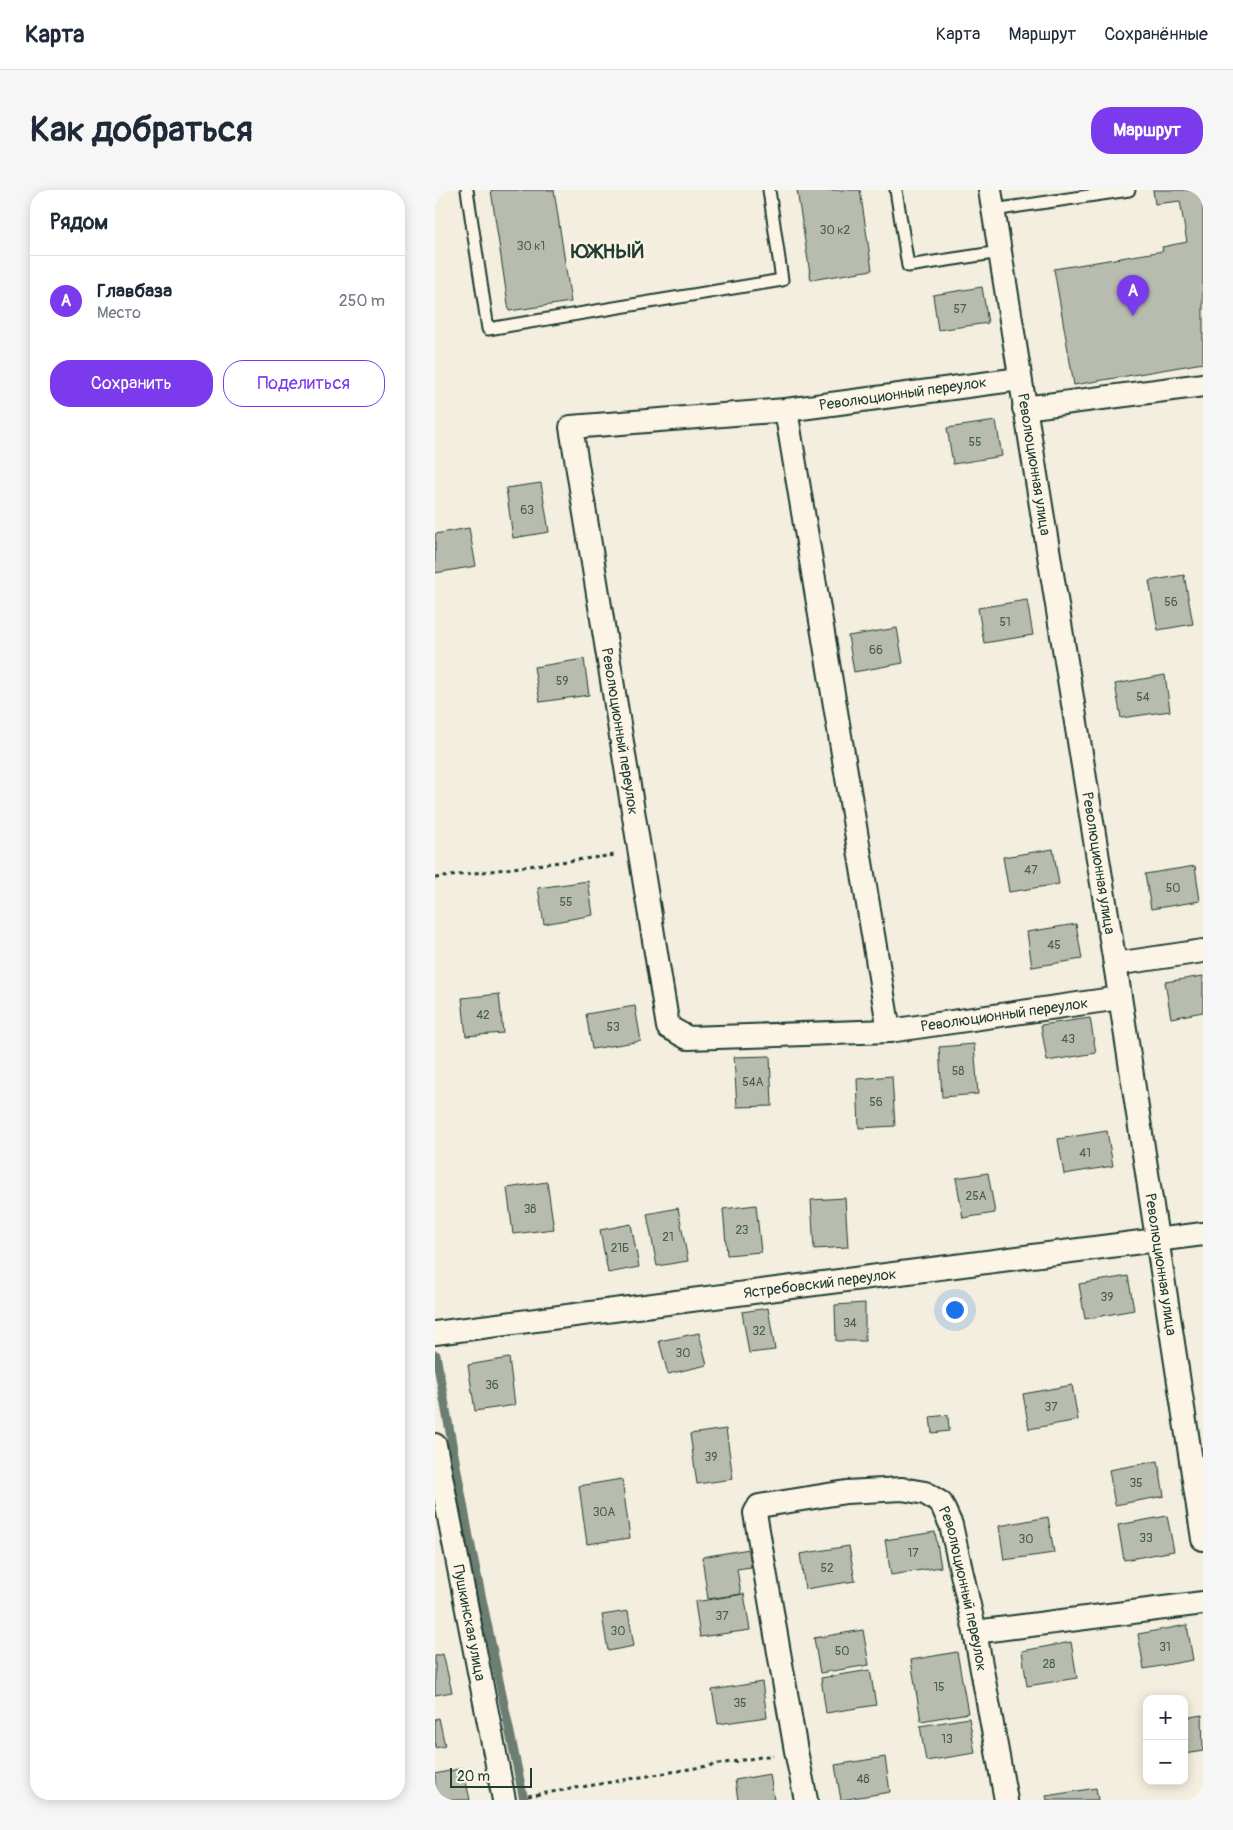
<!DOCTYPE html>
<html lang="ru">
<meta charset="utf-8">
<style>
body{margin:0;font-family:Pangolin,sans-serif;background:#f6f6f7;color:#1f2937}
.controls{position:absolute;right:15px;bottom:15px;display:grid;overflow:hidden;border-radius:10px;box-shadow:0 2px 12px #0003}
.controls button{width:45px;height:45px;display:grid;place-items:center;padding:0;border:0;border-bottom:1px solid #e0e1e3;background:#fff;color:#1f2937;font:25px sans-serif}
.scale{position:absolute;left:15px;bottom:12px;width:82px;box-sizing:border-box;padding-left:5px;border:2px solid #1f3d34;border-top:0;font-size:14px;line-height:18px;white-space:nowrap;color:#1f3d34;-webkit-text-stroke:4px #fcf5e5;paint-order:stroke}
.you{position:absolute;left:519px;top:1119px;width:18px;height:18px;margin:-12px;border:4px solid #fff;border-radius:50%;background:#1a73e8;box-shadow:0 0 0 8px #1a73e833}
.badge{display:grid;place-items:center;width:32px;height:32px;border-radius:50%;background:#7c3aed;color:#fff;font-size:16px;font-weight:700}
.pin{position:absolute;translate:-50% -41px;filter:drop-shadow(0 1px 2px #0008)}
.pin::after{content:'';position:absolute;top:26px;width:18px;height:15px;background:inherit;clip-path:polygon(0 0,100% 0,50% 100%)}
.list{margin:0;padding:0;list-style:none}
h2{display:flex;justify-content:space-between;align-items:center;height:65px;margin:0;padding:0 20px;font-size:21px}
h2 small{font-size:16px;font-weight:400;color:#747a83}
.list li{display:grid;grid-template-columns:32px 1fr auto;gap:15px;align-items:center;box-sizing:border-box;height:90px;padding:0 20px;border-top:1px solid #e0e1e3}
.list b{display:block;font-size:19px;white-space:nowrap}
.list p{margin:0;font-size:16px;white-space:nowrap;color:#747a83}
.list em{font-size:16px;font-style:normal;color:#747a83}
.actions{display:flex;gap:10px;padding:15px 20px}
.actions a{flex:1;padding:11px 0;border:1px solid #7c3aed;border-radius:20px;text-align:center;font-size:18px;color:#7c3aed}
.actions .main{background:#7c3aed;color:#fff}
.map{position:relative;flex:none;width:768px;height:1610px;overflow:hidden;border-radius:20px}
header{display:flex;align-items:center;gap:30px;box-sizing:border-box;height:70px;padding:0 25px;background:#fff;border-bottom:1px solid #e0e1e3}
header strong{font-size:24px}
nav{display:flex;gap:28px;margin-inline-start:auto;font-size:18px}
.intro{display:flex;align-items:center;justify-content:space-between;box-sizing:border-box;height:120px;padding:0 30px}
h1{margin:0;font-size:35px}
.button{padding:12px 22px;border-radius:20px;background:#7c3aed;color:#fff;font-size:18px;font-weight:700}
main{display:flex;gap:30px;padding:0 30px}
aside{flex:1;background:#fff;border-radius:20px;box-shadow:0 2px 12px #0003}
.map>svg:first-child{display:block}
.lines{fill:none;stroke-linecap:round;stroke-linejoin:round}
.stream{stroke:#6c7d72;stroke-width:9}
.building{fill:#b8bcae;stroke:#1f3d34}
.service-casing{stroke:#1f3d34;stroke-width:15}
.minor-casing{stroke:#1f3d34;stroke-width:26}
.path{stroke:#1f3d34;stroke-width:3;stroke-dasharray:4 4;stroke-linecap:butt}
.service{stroke:#fcf5e5;stroke-width:11}
.minor{stroke:#fcf5e5;stroke-width:22}
.labels{text-anchor:middle;dominant-baseline:central;stroke-width:5;stroke-linejoin:round;paint-order:stroke}
.number-label{font-size:12px;fill:#455d52}
.street-label{font-size:15px;fill:#1f3d34;stroke:#fcf5e5}
.district-label{font-size:20px;font-weight:bold;letter-spacing:1px;fill:#1f3d34;stroke:#fcf5e5}
</style>
<header>
<strong>Карта</strong>
<nav><a>Карта</a><a>Маршрут</a><a>Сохранённые</a></nav>
</header>
<div class="intro"><h1>Как добраться</h1><a class="button">Маршрут</a></div>
<main>
<aside>
<h2>Рядом<small></small></h2>
<ul class="list">
<li><span class="badge">A</span><div><b>Главбаза</b><p>Место</p></div><em>250 m</em></li>
</ul>
<div class="actions"><a class="main">Сохранить</a><a>Поделиться</a></div>
</aside>
<div class="map">
<svg width="768" height="1610" viewBox="0 0 768 1610">
<rect width="100%" height="100%" fill="#f3eede"/>
<filter id="ink" filterUnits="userSpaceOnUse"><feTurbulence type="fractalNoise" baseFrequency=".02" numOctaves="2"/><feDisplacementMap in="SourceGraphic" scale="10" xChannelSelector="R" yChannelSelector="G"/><feConvolveMatrix kernelMatrix="1 2 1 2 8 2 1 2 1" color-interpolation-filters="sRGB"/></filter>
<g filter="url(#ink)">
<g class="lines">
<path class="stream" d="M1,1165L34,1347L89,1610"/>
</g>
<path class="building" d="M56,0H119L136,112L74,121Z
M362,0H425L437,80L376,90Z
M718,0H768V173L639,195L619,79L728,61L727,57L752,52L745,11L720,14Z
M547,97L553,133L503,140L498,105Z
M561,231L567,266L518,274L512,238Z
M106,293L114,342L78,348L71,298Z
M34,338L41,376L0,383V344Z
M749,385L758,434L723,440L714,391Z
M592,410L598,445L549,453L543,418Z
M462,438L468,473L419,482L413,446Z
M149,469L154,505L105,512L99,477Z
M730,485L735,521L686,528L680,494Z
M618,659L624,694L574,702L568,667Z
M760,676L765,711L716,719L710,684Z
M153,691L158,725L109,734L103,698Z
M641,734L647,769L597,777L592,742Z
M768,786V822L736,828L730,792Z
M64,804L68,843L31,846L27,808Z
M200,816L206,851L157,859L151,824Z
M655,828L661,863L612,871L606,835Z
M539,854L543,904L507,907L504,857Z
M335,866L337,916L302,917L299,867Z
M457,886L460,936L424,938L422,889Z
M672,941L678,976L629,984L623,949Z
M553,983L560,1023L528,1028L521,988Z
M112,992L119,1039L78,1044L72,998Z
M410,1008L413,1057L379,1059L376,1010Z
M321,1015L326,1062L292,1065L288,1019Z
M243,1018L253,1071L222,1076L212,1024Z
M196,1034L204,1077L173,1083L165,1040Z
M693,1086L699,1120L650,1129L644,1094Z
M430,1113V1151H401L400,1115Z
M333,1118L340,1160L314,1163L307,1122Z
M264,1143L272,1175L233,1184L224,1151Z
M74,1168L80,1215L40,1221L33,1175Z
M637,1195L643,1230L594,1239L588,1204Z
M513,1225L514,1241L497,1243L495,1227Z
M291,1239L298,1289L262,1294L255,1244Z
M723,1271L729,1306L680,1315L674,1280Z
M187,1289L195,1348L152,1354L144,1296Z
M732,1326L739,1361L689,1370L683,1335Z
M613,1327L619,1363L569,1370L564,1336Z
M500,1342L506,1377L456,1385L450,1350Z
M414,1356L420,1391L370,1399L365,1364Z
M314,1359L316,1377L302,1379L306,1404L273,1409L267,1367Z
M309,1404L315,1440L265,1447L260,1412Z
M193,1421L199,1456L173,1461L167,1425Z
M752,1435L758,1470L709,1479L703,1444Z
M428,1440L434,1475L385,1483L379,1448Z
M636,1452L642,1488L592,1496L587,1461Z
M522,1462L533,1523L486,1531L476,1470Z
M8,1464L17,1502L0,1505V1466Z
M435,1480L441,1515L391,1523L386,1488Z
M327,1492L332,1527L283,1534L277,1500Z
M767,1525L768,1561L749,1564V1528Z
M4,1528L10,1556L0,1558V1529Z
M534,1528L540,1563L491,1571L485,1536Z
M450,1567L455,1602L406,1610L400,1575Z
M28,1578L35,1610H0V1584Z
M335,1584L339,1610H303L300,1590Z
M661,1598L663,1610H612L611,1606Z"/>
<g class="lines">
<defs>
<path id="service" d="M32,0L53,139L347,90L334,0
M461,0L473,76L565,62
M558,20L694,0"/>
<g id="minor">
<path id="s1" d="M555,0L680,774L768,1349"/>
<path id="s2" d="M585,189L351,220L136,237L233,837L253,848L454,841L685,808"/>
<path d="M589,218L768,195"/>
<path d="M351,220L454,841"/>
<path d="M680,774L768,761"/>
<path id="s3" d="M0,1143L768,1044"/>
<path id="s4" d="M0,1255L69,1610"/>
<path d="M540,1442L768,1413"/>
<path id="s5" d="M371,1610L361,1561L320,1323L324,1316L411,1302L467,1299L490,1303L506,1313L516,1335L540,1442L571,1610"/>
</g>
</defs>
<use href="#service" class="service-casing"/>
<use href="#minor" class="minor-casing"/>
<path class="path" d="M0,688L180,665
M93,1606L338,1565"/>
<use href="#service" class="service"/>
<use href="#minor" class="minor"/>
</g>
</g>
<g class="labels">
<g class="number-label">
<text x="400" y="40">30 к2</text>
<text x="96" y="56">30 к1</text>
<text x="525" y="119">57</text>
<text x="540" y="252">55</text>
<text x="92" y="320">63</text>
<text x="736" y="412">56</text>
<text x="570" y="432">51</text>
<text x="441" y="460">66</text>
<text x="127" y="491">59</text>
<text x="708" y="507">54</text>
<text x="596" y="680">47</text>
<text x="738" y="698">50</text>
<text x="131" y="712">55</text>
<text x="619" y="755">45</text>
<text x="48" y="825">42</text>
<text x="178" y="837">53</text>
<text x="633" y="849">43</text>
<text x="523" y="881">58</text>
<text x="318" y="892">54А</text>
<text x="441" y="912">56</text>
<text x="650" y="963">41</text>
<text x="541" y="1006">25А</text>
<text x="95" y="1019">38</text>
<text x="307" y="1040">23</text>
<text x="233" y="1047">21</text>
<text x="185" y="1058">21Б</text>
<text x="672" y="1107">39</text>
<text x="415" y="1133">34</text>
<text x="324" y="1141">32</text>
<text x="248" y="1163">30</text>
<text x="57" y="1195">36</text>
<text x="616" y="1217">37</text>
<text x="276" y="1267">39</text>
<text x="701" y="1293">35</text>
<text x="169" y="1322">30А</text>
<text x="711" y="1348">33</text>
<text x="591" y="1349">30</text>
<text x="478" y="1363">17</text>
<text x="392" y="1378">52</text>
<text x="287" y="1426">37</text>
<text x="183" y="1441">30</text>
<text x="730" y="1457">31</text>
<text x="407" y="1461">50</text>
<text x="614" y="1474">28</text>
<text x="504" y="1497">15</text>
<text x="305" y="1513">35</text>
<text x="512" y="1549">13</text>
<text x="428" y="1589">48</text>
</g>
<g class="street-label">
<text transform="translate(468 204) rotate(-8)">Революционный переулок</text>
<text stroke="none"><textPath href="#s1" startOffset="278">Революционная улица</textPath></text>
<text stroke="none"><textPath href="#s2" startOffset="760">Революционный переулок</textPath></text>
<text stroke="none"><textPath href="#s1" startOffset="682">Революционная улица</textPath></text>
<text stroke="none"><textPath href="#s2" startOffset="1400">Революционный переулок</textPath></text>
<text stroke="none"><textPath href="#s1" startOffset="1088">Революционная улица</textPath></text>
<text stroke="none"><textPath href="#s3" startOffset="388">Ястребовский переулок</textPath></text>
<text stroke="none"><textPath href="#s5" startOffset="575">Революционный переулок</textPath></text>
<text stroke="none"><textPath href="#s4" startOffset="181">Пушкинская улица</textPath></text>
</g>
<g class="district-label">
<text x="173" y="61">ЮЖНЫЙ</text>
</g>
</g>
</svg>
<div class="controls">
<button>+</button>
<button>−</button>
</div>
<div class="scale">20 m</div>
<div class="you"></div>
<div class="pin badge" style="left:698px;top:126px">A</div>
</div>
</main>
